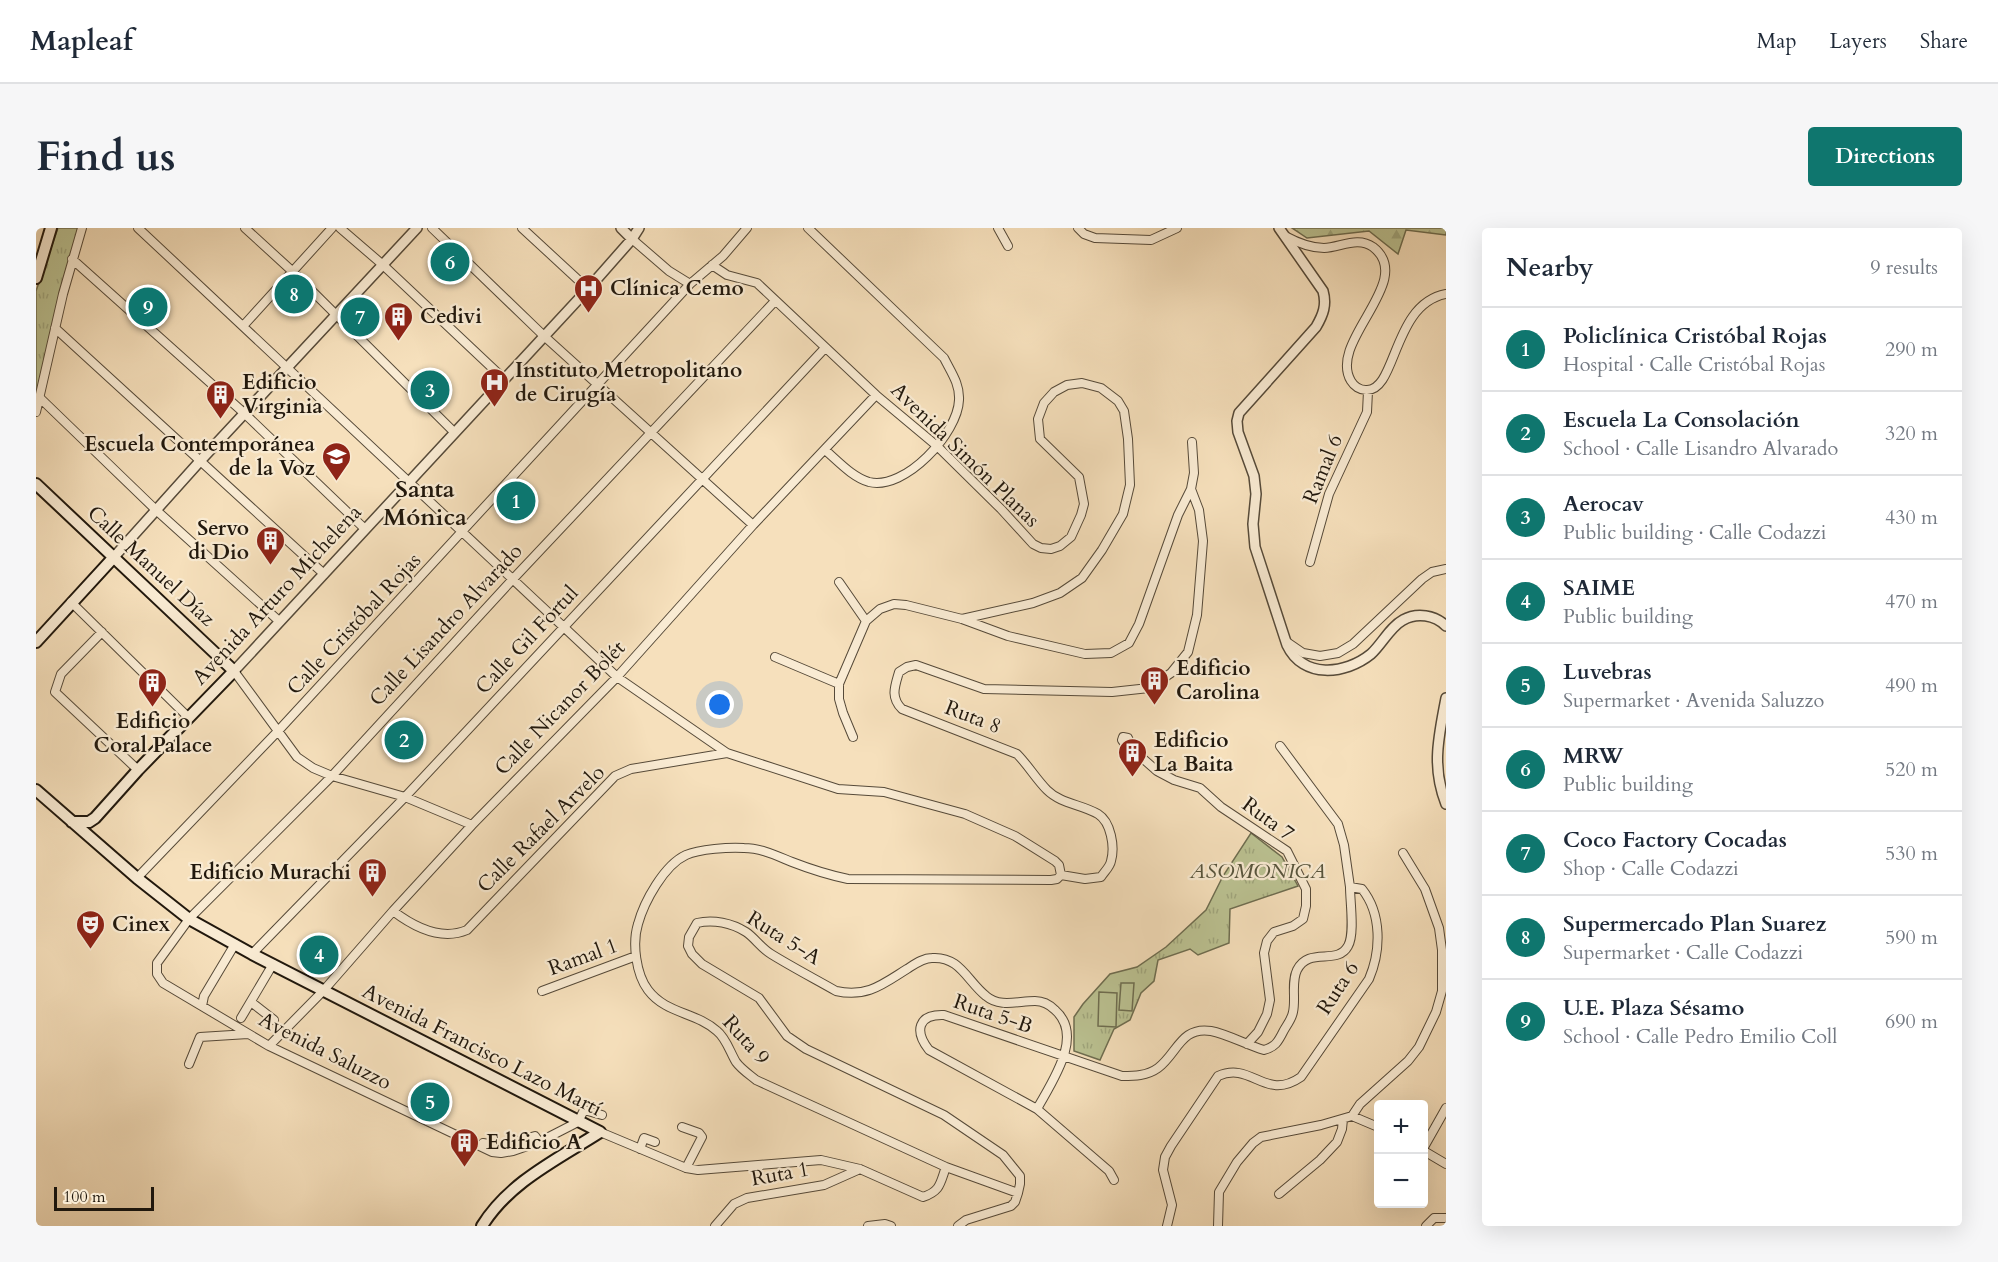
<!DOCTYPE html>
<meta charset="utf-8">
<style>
body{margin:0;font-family:Cardo,serif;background:#f6f6f7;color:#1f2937}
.controls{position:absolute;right:18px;bottom:18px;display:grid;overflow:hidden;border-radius:6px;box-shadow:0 6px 24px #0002}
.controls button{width:54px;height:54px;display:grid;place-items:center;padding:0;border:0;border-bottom:2px solid #e0e1e3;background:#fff;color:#1f2937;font:30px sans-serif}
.scale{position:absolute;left:18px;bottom:15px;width:100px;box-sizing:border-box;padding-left:6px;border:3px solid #21180d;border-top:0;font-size:16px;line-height:21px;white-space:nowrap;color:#21180d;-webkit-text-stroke:4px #f9ebd3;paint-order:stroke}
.you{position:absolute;left:684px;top:477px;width:21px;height:21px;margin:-15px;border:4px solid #fff;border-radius:50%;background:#1a73e8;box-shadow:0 0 0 9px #1a73e833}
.badge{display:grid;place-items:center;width:39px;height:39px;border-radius:50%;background:#0f766e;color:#fff;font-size:20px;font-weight:700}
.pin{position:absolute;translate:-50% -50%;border:3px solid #fff;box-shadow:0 2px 6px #0006}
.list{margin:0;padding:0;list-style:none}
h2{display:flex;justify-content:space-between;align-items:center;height:78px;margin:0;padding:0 24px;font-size:26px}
h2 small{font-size:20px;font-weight:400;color:#747a83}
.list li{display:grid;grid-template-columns:39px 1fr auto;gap:18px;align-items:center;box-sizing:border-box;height:84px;padding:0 24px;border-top:2px solid #e0e1e3}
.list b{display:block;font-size:22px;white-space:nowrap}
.list p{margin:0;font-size:20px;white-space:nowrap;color:#747a83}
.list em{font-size:20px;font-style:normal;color:#747a83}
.map{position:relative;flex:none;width:1410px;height:998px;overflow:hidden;border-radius:6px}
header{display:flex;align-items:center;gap:36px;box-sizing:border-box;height:84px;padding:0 30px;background:#fff;border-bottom:2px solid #e0e1e3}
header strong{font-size:28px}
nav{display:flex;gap:33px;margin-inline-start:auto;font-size:21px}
.intro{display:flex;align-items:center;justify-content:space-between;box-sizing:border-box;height:144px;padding:0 36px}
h1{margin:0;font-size:42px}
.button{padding:15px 27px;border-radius:6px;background:#0f766e;color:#fff;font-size:21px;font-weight:700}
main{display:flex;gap:36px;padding:0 36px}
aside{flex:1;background:#fff;border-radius:6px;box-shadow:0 6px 24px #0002}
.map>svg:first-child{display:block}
.forest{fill:url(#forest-firs);stroke:#6e6d50;stroke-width:1.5}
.park{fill:url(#park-tufts);stroke:#6e6d50;stroke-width:1.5}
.pitch{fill:#bbc292;stroke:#6e6d50;stroke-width:1.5}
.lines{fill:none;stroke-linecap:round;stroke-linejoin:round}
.minor-casing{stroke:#564a39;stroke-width:10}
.tertiary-casing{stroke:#564a39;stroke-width:12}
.secondary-casing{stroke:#21180d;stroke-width:14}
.minor{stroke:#f9ebd3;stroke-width:8}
.tertiary{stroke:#f9ebd3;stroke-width:9}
.secondary{stroke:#f9ebd3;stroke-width:10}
.labels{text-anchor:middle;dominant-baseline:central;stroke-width:4.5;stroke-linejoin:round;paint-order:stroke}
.poi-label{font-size:21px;font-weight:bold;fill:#21180d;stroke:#f9ebd3;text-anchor:start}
.street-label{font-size:21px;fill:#21180d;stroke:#f9ebd3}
.park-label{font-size:21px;font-style:italic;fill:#57543c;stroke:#f9ebd3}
.quarter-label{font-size:24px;font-weight:bold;fill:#21180d;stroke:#f9ebd3}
</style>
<header>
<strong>Mapleaf</strong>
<nav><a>Map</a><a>Layers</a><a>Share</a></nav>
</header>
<div class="intro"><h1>Find us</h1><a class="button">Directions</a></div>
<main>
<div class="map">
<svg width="1410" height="998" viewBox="0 0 1410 998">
<defs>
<pattern id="forest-firs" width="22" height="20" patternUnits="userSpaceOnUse" patternTransform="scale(1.5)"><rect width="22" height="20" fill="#bbc292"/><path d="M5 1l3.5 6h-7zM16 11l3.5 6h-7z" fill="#a0a67d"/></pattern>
<pattern id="park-tufts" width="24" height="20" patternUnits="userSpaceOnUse" patternTransform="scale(1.5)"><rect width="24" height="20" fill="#bbc292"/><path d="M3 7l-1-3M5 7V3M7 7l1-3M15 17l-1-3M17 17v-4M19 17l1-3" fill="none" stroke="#a0a67d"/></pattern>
</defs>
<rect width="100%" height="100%" fill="#f6e0bc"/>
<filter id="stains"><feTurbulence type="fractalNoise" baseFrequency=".00333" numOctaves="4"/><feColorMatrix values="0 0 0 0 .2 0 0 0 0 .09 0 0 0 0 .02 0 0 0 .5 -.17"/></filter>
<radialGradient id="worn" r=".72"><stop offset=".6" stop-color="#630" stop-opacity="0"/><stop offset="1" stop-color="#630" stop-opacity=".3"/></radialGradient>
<path class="forest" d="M1256,0H1410V7L1370,2L1362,26L1333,3L1271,10Z"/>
<path class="park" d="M22,0H44L30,42L0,176V63Z
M1215,605L1246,629L1262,658L1194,681L1193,715L1162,727L1154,721L1122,732L1118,753L1105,765L1094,792L1078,801L1064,832L1038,823V789L1047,776L1074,746L1101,739L1130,719L1170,682L1187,648Z"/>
<path class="pitch" d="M1085,755H1098L1096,783L1083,782Z
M1063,764L1081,765L1080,799L1062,798Z"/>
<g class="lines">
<defs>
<path id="minor" d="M102,0L581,449L691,525L802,561L848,564L929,586L979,608L1019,633L1023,637L1025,647L1049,651L1065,649C1068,644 1074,639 1075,633C1079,619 1075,594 1062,586C1045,576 1025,576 1011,562C1000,551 992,537 981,526L866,481C854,469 859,458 863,444L871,439L880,437L948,461L1076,464L1113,460L1135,445L1152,424L1161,387L1167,313L1163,282L1155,261L1158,245L1156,214
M209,0L256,43L418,204
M304,0L347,37L468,151
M396,0L508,108L717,297
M486,0L552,61
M772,0L908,130C915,144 924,156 923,172C922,205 869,263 833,254C816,249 802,233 789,222
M962,0L972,18
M1042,0L1048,6L1059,10L1115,12L1141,0
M1249,8C1262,15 1274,20 1288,20C1305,19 1322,8 1337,19C1381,53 1291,113 1315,153C1318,158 1324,162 1330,162C1361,164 1356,76 1410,66
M596,11L633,43L654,56
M36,31L208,185L329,301
M676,37L691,47L721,55L840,167L901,218L965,281L997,316L1005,320L1015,321L1024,318L1035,309L1045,287L1048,276L1043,249L1004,211L1002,191L1008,175L1018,164L1031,157L1046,155L1065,160L1082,173L1088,183L1092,211L1094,257L1087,286L1066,322L1046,350L1024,365L997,375L926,391
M208,97L296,0
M19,100L288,346
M4,170L120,282L243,393
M0,184L27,66L46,0
M1274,334L1293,266L1331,184L1332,163
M803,354L830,393
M35,374L153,490
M66,404L25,446L19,464L102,542
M1251,414L1267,425L1284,428L1302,425L1317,416L1386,351L1396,344L1410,341
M739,429L803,456
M198,443L261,529L277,540L296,548L369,569L436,597
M817,509L807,485L803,471V456L830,393L844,381L858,376L870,377L926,391L972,408L1049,426L1075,425L1093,415L1103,396L1142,287L1155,261
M1244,518L1302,596L1308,617L1314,659
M1096,521L1092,510L1087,509L1086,512L1091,519L1096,521L1121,543L1138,552L1164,560L1185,579L1251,623L1270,661V678L1267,691L1257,698L1238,704L1231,713L1228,725L1234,772L1231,786L1222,804L1211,816
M101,650L243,502L654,56L687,28L711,0
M357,683C378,699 405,713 431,702L579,548L595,541L691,525
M216,726L369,569L789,120
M506,763L600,728
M215,774L238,792
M166,778L168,768L199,716
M205,790L237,736
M233,818L288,762L357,683L436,597L581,449L717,297L840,167
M153,836L164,809L212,806
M566,887L548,882L542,894L503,914L477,923L465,925L456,924L233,818L127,755L121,746V735L153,691L296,548L477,351L739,73
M1316,888L1324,876L1372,833L1383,819L1400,784L1406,763V722L1403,700L1389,661L1367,625
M646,899L663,905L666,909L650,940
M564,904L650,940L662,942L785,932L824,941L887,969C905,963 904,955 910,939
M447,915L464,918L499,908L503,914
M1388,919L1410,880
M604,921L608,910L619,914
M1388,923L1410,936
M1078,952L1073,943L1001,881L893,822C878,803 882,786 908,787L1086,848C1098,848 1111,848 1122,840C1141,826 1145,798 1175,803C1191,806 1211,817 1228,822C1239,819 1242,814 1247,804C1250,798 1256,791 1257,784C1260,771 1255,754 1261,742C1273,718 1301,738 1312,718C1319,706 1314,674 1314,659L1326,661C1346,686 1345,723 1333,751L1265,849C1229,874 1216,833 1182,848L1135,918L1129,929L1127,942L1136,977L1131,998
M982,965L910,939L720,852C714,847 705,841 700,834C694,824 690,810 681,803C660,784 630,786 612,762C600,746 596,715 602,696C608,674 628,637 650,627C663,621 694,619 708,620C725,620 741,628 756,634C774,641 793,647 812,651L1015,652L1021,651L1025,647
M1243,966L1284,932L1301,914L1306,901L1307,891
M679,998L698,976L711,970L788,957L824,941
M832,998L849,996L855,998
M922,998L930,992L975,978L979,974L982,965L984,956V948L967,927L908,887L770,821L751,808L723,770L666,736L656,726L652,718L653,709L661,695C677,691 696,695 710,704C719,710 725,720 735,726C756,739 779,751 800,763C831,770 847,756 871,741C879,736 887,730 896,730C924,728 931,753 950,768C964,780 982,773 999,773C1007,773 1013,776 1019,782C1049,808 1015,855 1001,881
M1182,998L1183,964L1201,934L1217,915L1225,909L1285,897L1316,888L1342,899
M1390,998L1398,990H1410"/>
<path id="tertiary" d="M585,0L596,11
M1243,0L1287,63C1291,77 1287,87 1280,99L1203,185L1201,193L1202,204L1218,248L1220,266L1217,296L1219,319L1251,417C1267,451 1309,447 1335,426C1346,416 1354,399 1367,392C1381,384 1399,387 1410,398
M78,329L165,232L381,0
M198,443L552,61L596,11L603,0
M1410,470C1403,508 1395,538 1410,576"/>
<path id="secondary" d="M0,50L15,0
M0,256L198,443L102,542L59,590L53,594H36
M0,414L78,329
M0,562L101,650L153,691L216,726L564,904
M446,998C473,954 522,931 564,904"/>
</defs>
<use href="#minor" class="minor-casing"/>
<use href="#tertiary" class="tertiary-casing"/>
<use href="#secondary" class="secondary-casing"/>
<use href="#minor" class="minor"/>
<use href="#tertiary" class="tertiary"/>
<use href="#secondary" class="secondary"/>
</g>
<defs>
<symbol id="hospital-pin" viewBox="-11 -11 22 30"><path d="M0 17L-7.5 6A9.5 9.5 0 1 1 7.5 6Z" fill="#8f2418" stroke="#f9ebd3"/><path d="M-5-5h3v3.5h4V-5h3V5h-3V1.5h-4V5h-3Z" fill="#fff"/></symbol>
<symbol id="building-pin" viewBox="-11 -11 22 30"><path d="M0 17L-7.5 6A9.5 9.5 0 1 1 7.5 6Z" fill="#8f2418" stroke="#f9ebd3"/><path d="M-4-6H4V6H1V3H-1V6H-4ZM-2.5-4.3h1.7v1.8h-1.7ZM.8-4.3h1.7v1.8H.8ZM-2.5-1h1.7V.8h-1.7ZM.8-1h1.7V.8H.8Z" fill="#fff"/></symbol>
<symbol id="university-pin" viewBox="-11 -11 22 30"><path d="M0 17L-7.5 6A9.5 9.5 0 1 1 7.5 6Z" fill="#8f2418" stroke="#f9ebd3"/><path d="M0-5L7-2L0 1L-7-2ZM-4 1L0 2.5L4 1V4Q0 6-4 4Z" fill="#fff"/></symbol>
<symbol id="theatre-pin" viewBox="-11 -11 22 30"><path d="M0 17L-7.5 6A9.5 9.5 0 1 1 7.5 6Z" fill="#8f2418" stroke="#f9ebd3"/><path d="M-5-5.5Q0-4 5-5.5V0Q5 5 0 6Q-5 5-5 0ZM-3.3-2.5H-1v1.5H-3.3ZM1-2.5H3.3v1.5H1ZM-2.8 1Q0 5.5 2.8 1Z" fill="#fff"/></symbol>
</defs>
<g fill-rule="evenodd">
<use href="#hospital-pin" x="536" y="44" width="33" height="45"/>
<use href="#building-pin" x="346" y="72" width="33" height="45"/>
<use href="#hospital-pin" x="442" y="138" width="33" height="45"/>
<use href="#building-pin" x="168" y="150" width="33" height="45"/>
<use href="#university-pin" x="284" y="212" width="33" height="45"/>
<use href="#building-pin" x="218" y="296" width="33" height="45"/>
<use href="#building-pin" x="1102" y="436" width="33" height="45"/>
<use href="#building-pin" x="100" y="438" width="33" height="45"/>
<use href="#building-pin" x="1080" y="508" width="33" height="45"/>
<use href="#building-pin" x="320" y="628" width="33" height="45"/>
<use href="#theatre-pin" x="38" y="680" width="33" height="45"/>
<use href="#building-pin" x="412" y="898" width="33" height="45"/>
</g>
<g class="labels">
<g class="poi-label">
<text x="574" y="60">Clínica Cemo</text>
<text x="384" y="88">Cedivi</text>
<text x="479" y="142">Instituto Metropolitano<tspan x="479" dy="24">de Cirugía</tspan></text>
<text x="206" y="154">Edificio<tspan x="206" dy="24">Virginia</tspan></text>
<text x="279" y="216" text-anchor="end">Escuela Contemporánea<tspan x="279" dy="24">de la Voz</tspan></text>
<text x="213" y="300" text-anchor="end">Servo<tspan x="213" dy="24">di Dio</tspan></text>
<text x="1140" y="440">Edificio<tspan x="1140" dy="24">Carolina</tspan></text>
<text x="117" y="493" text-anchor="middle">Edificio<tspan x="117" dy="24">Coral Palace</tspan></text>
<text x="1118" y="512">Edificio<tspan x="1118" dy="24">La Baita</tspan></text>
<text x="315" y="644" text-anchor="end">Edificio Murachi</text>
<text x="76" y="696">Cinex</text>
<text x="450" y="914">Edificio A</text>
</g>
<g class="street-label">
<text transform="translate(929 227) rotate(44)">Avenida Simón Planas</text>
<text transform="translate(1287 241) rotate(-68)">Ramal 6</text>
<text transform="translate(115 338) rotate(43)">Calle Manuel Díaz</text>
<text transform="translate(241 367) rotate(-47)">Avenida Arturo Michelena</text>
<text transform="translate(318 396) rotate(-47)">Calle Cristóbal Rojas</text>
<text transform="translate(410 397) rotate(-47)">Calle Lisandro Alvarado</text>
<text transform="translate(491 412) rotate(-47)">Calle Gil Fortul</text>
<text transform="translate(524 480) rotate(-46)">Calle Nicanor Bolét</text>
<text transform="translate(937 489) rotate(21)">Ruta 8</text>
<text transform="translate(1232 591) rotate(36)">Ruta 7</text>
<text transform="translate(505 601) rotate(-45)">Calle Rafael Arvelo</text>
<text transform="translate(748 710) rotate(32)">Ruta 5-A</text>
<text transform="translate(547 729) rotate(-20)">Ramal 1</text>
<text transform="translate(1302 760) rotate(-57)">Ruta 6</text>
<text transform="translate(957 786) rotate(19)">Ruta 5-B</text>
<text transform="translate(710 812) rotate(48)">Ruta 9</text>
<text transform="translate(446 822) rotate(27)">Avenida Francisco Lazo Martí</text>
<text transform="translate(289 823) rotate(27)">Avenida Saluzzo</text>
<text transform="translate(744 946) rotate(-10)">Ruta 1</text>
</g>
<g class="park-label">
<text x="1222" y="643">ASOMONICA</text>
</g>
<g class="quarter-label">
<text x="389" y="261">Santa<tspan x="389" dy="28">Mónica</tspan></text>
</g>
</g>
<rect width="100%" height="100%" filter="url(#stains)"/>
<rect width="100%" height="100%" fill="url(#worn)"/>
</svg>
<div class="controls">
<button>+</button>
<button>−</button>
</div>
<div class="scale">100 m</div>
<div class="you"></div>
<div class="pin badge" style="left:480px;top:273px">1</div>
<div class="pin badge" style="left:368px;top:512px">2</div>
<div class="pin badge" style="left:394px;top:162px">3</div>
<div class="pin badge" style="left:283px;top:727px">4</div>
<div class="pin badge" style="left:394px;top:874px">5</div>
<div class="pin badge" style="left:414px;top:34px">6</div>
<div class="pin badge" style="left:324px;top:89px">7</div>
<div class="pin badge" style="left:258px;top:66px">8</div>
<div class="pin badge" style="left:112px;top:79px">9</div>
</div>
<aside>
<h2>Nearby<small>9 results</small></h2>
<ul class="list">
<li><span class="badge">1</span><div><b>Policlínica Cristóbal Rojas</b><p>Hospital · Calle Cristóbal Rojas</p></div><em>290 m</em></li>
<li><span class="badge">2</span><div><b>Escuela La Consolación</b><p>School · Calle Lisandro Alvarado</p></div><em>320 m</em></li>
<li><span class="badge">3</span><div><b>Aerocav</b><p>Public building · Calle Codazzi</p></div><em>430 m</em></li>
<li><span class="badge">4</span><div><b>SAIME</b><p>Public building</p></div><em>470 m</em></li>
<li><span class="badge">5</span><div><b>Luvebras</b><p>Supermarket · Avenida Saluzzo</p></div><em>490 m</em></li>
<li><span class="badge">6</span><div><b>MRW</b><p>Public building</p></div><em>520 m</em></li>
<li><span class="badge">7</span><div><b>Coco Factory Cocadas</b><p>Shop · Calle Codazzi</p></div><em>530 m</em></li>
<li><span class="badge">8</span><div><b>Supermercado Plan Suarez</b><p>Supermarket · Calle Codazzi</p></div><em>590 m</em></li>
<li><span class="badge">9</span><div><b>U.E. Plaza Sésamo</b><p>School · Calle Pedro Emilio Coll</p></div><em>690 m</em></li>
</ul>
</aside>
</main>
